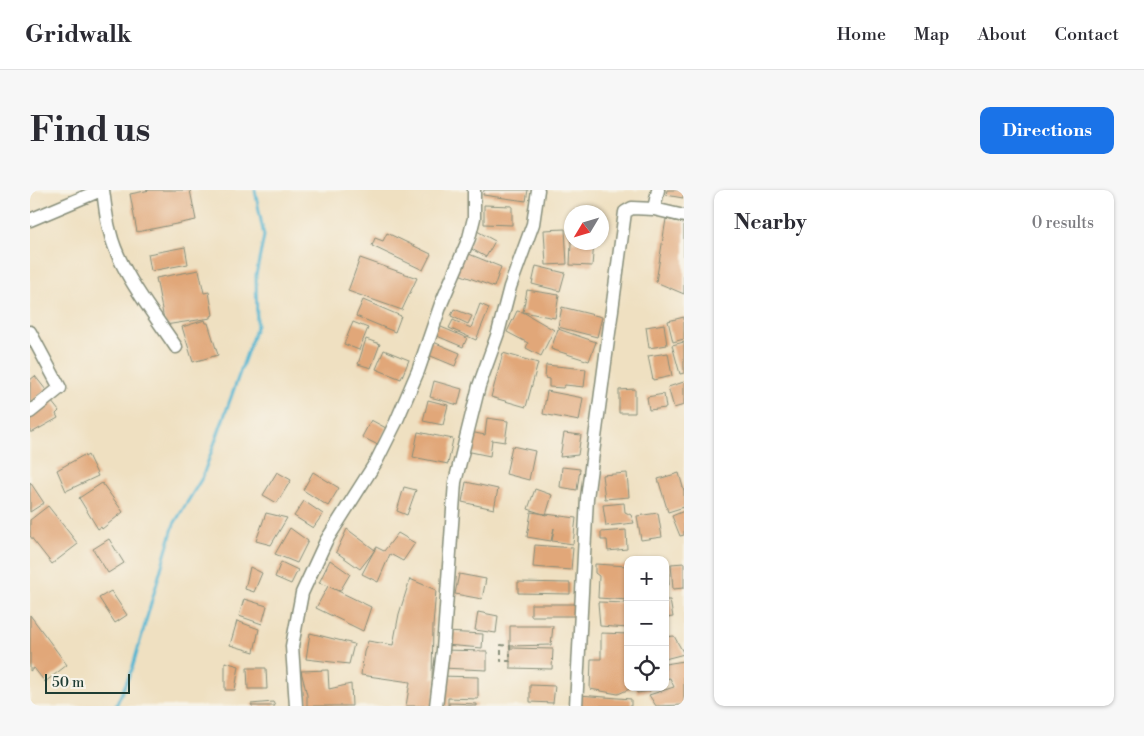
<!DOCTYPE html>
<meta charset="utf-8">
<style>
body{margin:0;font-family:"Libre Bodoni",serif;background:#f7f7f7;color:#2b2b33}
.controls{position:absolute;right:15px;bottom:15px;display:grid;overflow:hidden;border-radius:10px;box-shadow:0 1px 4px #0004}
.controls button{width:45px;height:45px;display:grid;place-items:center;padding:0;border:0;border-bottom:1px solid #e1e1e2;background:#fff;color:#2b2b33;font:25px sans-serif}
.compass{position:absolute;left:534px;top:15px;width:45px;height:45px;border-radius:50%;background:#fff;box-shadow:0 1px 4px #0004;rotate:232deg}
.scale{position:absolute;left:15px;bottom:12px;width:85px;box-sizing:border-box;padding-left:5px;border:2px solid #1f3d34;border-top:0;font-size:14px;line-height:18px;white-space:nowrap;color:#1f3d34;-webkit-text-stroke:4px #f7f3e8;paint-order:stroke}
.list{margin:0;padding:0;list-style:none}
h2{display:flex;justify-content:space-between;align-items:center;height:65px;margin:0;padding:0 20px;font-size:21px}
h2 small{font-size:16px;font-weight:400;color:#7c7c81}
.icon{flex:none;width:28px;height:28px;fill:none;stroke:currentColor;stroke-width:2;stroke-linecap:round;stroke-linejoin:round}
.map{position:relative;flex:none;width:654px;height:516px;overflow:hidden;border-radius:10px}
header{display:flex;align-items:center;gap:30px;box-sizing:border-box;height:70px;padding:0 25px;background:#fff;border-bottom:1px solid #e1e1e2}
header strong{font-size:24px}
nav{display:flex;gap:28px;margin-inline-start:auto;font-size:18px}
.intro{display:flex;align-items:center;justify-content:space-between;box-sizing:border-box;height:120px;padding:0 30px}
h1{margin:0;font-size:35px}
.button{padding:12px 22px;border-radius:10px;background:#1a73e8;color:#fff;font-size:18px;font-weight:700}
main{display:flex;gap:30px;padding:0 30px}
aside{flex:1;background:#fff;border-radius:10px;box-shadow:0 1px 4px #0004}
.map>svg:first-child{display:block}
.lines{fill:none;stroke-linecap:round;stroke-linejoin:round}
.stream{stroke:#52b5d1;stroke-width:3}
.building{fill:#e1a779}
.street-casing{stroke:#878e7a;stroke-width:15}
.path{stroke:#878e7a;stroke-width:2;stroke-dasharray:4 4;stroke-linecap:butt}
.street{stroke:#fff;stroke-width:12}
</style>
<header>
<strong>Gridwalk</strong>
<nav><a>Home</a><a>Map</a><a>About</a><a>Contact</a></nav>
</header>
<div class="intro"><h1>Find us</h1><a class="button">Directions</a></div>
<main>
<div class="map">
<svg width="654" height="516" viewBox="0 0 654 516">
<rect width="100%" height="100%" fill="#f7f3e8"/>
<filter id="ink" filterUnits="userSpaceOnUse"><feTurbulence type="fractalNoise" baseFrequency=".02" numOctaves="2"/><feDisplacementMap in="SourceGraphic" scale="10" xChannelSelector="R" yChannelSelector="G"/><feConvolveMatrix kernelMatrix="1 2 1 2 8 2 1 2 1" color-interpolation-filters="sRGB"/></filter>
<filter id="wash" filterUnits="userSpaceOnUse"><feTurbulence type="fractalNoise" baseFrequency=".0096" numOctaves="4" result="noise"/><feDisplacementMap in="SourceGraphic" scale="20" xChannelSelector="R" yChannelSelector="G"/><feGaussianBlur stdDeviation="1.12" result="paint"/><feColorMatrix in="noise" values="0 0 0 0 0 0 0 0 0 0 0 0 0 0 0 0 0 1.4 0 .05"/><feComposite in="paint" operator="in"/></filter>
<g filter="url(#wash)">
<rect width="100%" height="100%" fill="#efe0c1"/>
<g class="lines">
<path class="stream" d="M86,516L102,479L144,334L172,288L227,135L226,85L234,46L225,0"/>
</g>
<g id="blocks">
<path class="building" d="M120,0H160L166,30L107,42L100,4Z
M454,0H498L496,11L453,5Z
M637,0H654L653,8L636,5Z
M454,15L482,16V35L454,34Z
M636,29L654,33V104L626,92Z
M535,39L537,74L516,75L514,40Z
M537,40L542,41V52H564L562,76L540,75L541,53Z
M447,41L465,51L456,67L438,57Z
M357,43L401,64L393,80L342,56L345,48L353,51Z
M155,57L158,74L121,81L118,64Z
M434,62L471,77L464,97L426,83Z
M330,68L387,88L372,120L318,101Z
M506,76L535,83L530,101L502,94Z
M169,80L174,103L179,102L183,125L181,126V128L135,135L126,88Z
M497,100L529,105L525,128L493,122L524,140L511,166L496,158L498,153L477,142L487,121L493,122Z
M333,110L371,126L365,142L326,126Z
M450,114L459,118L446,150L419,138L423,130L441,138Z
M532,117L572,127L567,147L528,137Z
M424,119L442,126L438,134L421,126Z
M654,127V149L643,152L638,131Z
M175,130L176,133H178L188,165L163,172L152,137Z
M323,132L338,138L329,160L314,154Z
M404,134L437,148L433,157L400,143Z
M634,134L637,155L619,158L616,137Z
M528,139L566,152L559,171L521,159Z
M336,149L350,154L341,178L328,174Z
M401,151L430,163L425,176L396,164Z
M654,152V183L650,184L642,155Z
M354,160L379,170L371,189L346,179Z
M473,163L508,173L496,217L461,207Z
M638,163L642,186L623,190L618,166Z
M516,175L556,179L554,197L535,195L533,198L519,197V189L515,188Z
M5,186L16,200L0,213V190Z
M404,191L432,199L428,215L400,207Z
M654,192V215L644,218L638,197Z
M605,199V223H589V200Z
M517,201L553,208L549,231L513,224Z
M634,204L636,218L619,220L617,207Z
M18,207L29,221L26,224L28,228L3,242H0V216Z
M398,210L418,215L413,235L393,231Z
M457,228L478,231L475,252L462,250L460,266L436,261L440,242L455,245Z
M341,230L356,238L348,255L332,247Z
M388,242L423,249L418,274L383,267Z
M534,243L551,245L548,265L530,267Z
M482,256L505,261L499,290L476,284Z
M54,265L55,267L58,265L68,286L36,301L27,280Z
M532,277L550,279L547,300L530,297Z
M247,282L261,290L247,313L233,305Z
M283,282L309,298L298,316L273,300Z
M597,283L599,307L575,309L572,285Z
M649,283L654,301V317L638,322L628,289Z
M0,292L14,313L0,322Z
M436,292L468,299L464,319L432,312Z
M72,293L93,322L72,339L71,337L68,339L49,308Z
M374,297L386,300L377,325L367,321Z
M505,299L522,305L516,325L498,319Z
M274,311L293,324L283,338L264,326Z
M594,313L595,322L601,325L604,333L576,336L573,315Z
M18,316L48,354L22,374L0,346V330Z
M654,321V345L650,346L642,326Z
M501,322L546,328L543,354L522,351L524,338L521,351L497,347Z
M236,323L257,328L241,355L226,351Z
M628,323L632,347L611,350L607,326Z
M260,338L278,351L267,373L245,364Z
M317,339L345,360L330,379L306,362Z
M596,340L597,359L578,361L577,350H571V342Z
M368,343L385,353L373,371L360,364L348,392L332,384L346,357L354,361Z
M79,349L94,373L78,383L63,359Z
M505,355L543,358L541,380L503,377Z
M300,370L320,384L310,401L300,397L341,417L333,441L286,418L298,396L289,393Z
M251,372L268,380L261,394L245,387Z
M654,373V398L643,399L641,374Z
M565,374L598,376V410L568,408L569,386L565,383Z
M220,377L232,383L224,402L215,399Z
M635,377H638L639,395H635Z
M429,384L456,389L452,409L425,404Z
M380,389L406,400L403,436L402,489L406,488L402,516H376L380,492L331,485L334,462L338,451L363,455L369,424Z
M488,392L540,393V404L488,403Z
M81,401L97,425L85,433L69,408Z
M214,409L237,416L232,434L209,426Z
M635,410H640L643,427L635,428Z
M568,412L598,413V438L570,436Z
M501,414H545V426H501Z
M448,422L468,426L466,443L445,440Z
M0,425L37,475L15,492L4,478L0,481Z
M207,431L229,439L224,462L200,455Z
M480,436H523L521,455L480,456Z
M416,442L453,444L452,458L415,455Z
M280,443L324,454L319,474L276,469Z
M571,443L598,444V497H604L588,504L560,499L561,469H571Z
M644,446L654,464L635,469V447Z
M480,458L523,459L522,479L480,478Z
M412,460L457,461V480L411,478Z
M654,471V515L626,516L619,505L644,497L640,488L635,489V474Z
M195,472L209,476L205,500H195Z
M217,478H236L237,499H218Z
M298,480L299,499L321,494L322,516H277V505L271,481Z
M409,486L448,487V509L418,508V516H408Z
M500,495L525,496L523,513L500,512Z
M606,497H620V501L607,503Z
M549,505L601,509V516H549Z
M243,512L245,516H222L221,514Z
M419,513L447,514V516H419Z"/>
</g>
</g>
<g filter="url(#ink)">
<use href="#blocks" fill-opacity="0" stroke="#878e7a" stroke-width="1"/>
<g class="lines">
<defs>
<path id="street" d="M73,0C75,14 76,29 80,42C89,81 124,124 146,157
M624,19L654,26
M0,30L71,0
M0,142L30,198L0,222
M266,516L262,456L272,403L296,351L346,272L366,232L388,181L411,114L439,48L444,28V0
M406,516L413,460L425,292L449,196L468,143L480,97L503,34L508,0
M546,516L557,308L595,22L602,18L624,19L628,0"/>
</defs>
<use href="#street" class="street-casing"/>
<path class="path" d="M471,455L480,456V471H471Z"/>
<use href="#street" class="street"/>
</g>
</g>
</svg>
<div class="controls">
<button>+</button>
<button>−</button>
<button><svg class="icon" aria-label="locate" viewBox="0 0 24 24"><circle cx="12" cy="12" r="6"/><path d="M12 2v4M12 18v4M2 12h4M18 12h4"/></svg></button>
</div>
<svg class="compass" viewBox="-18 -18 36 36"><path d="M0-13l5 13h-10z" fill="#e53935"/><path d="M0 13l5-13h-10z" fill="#7c7c81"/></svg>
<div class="scale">50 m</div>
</div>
<aside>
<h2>Nearby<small>0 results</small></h2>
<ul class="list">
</ul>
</aside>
</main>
